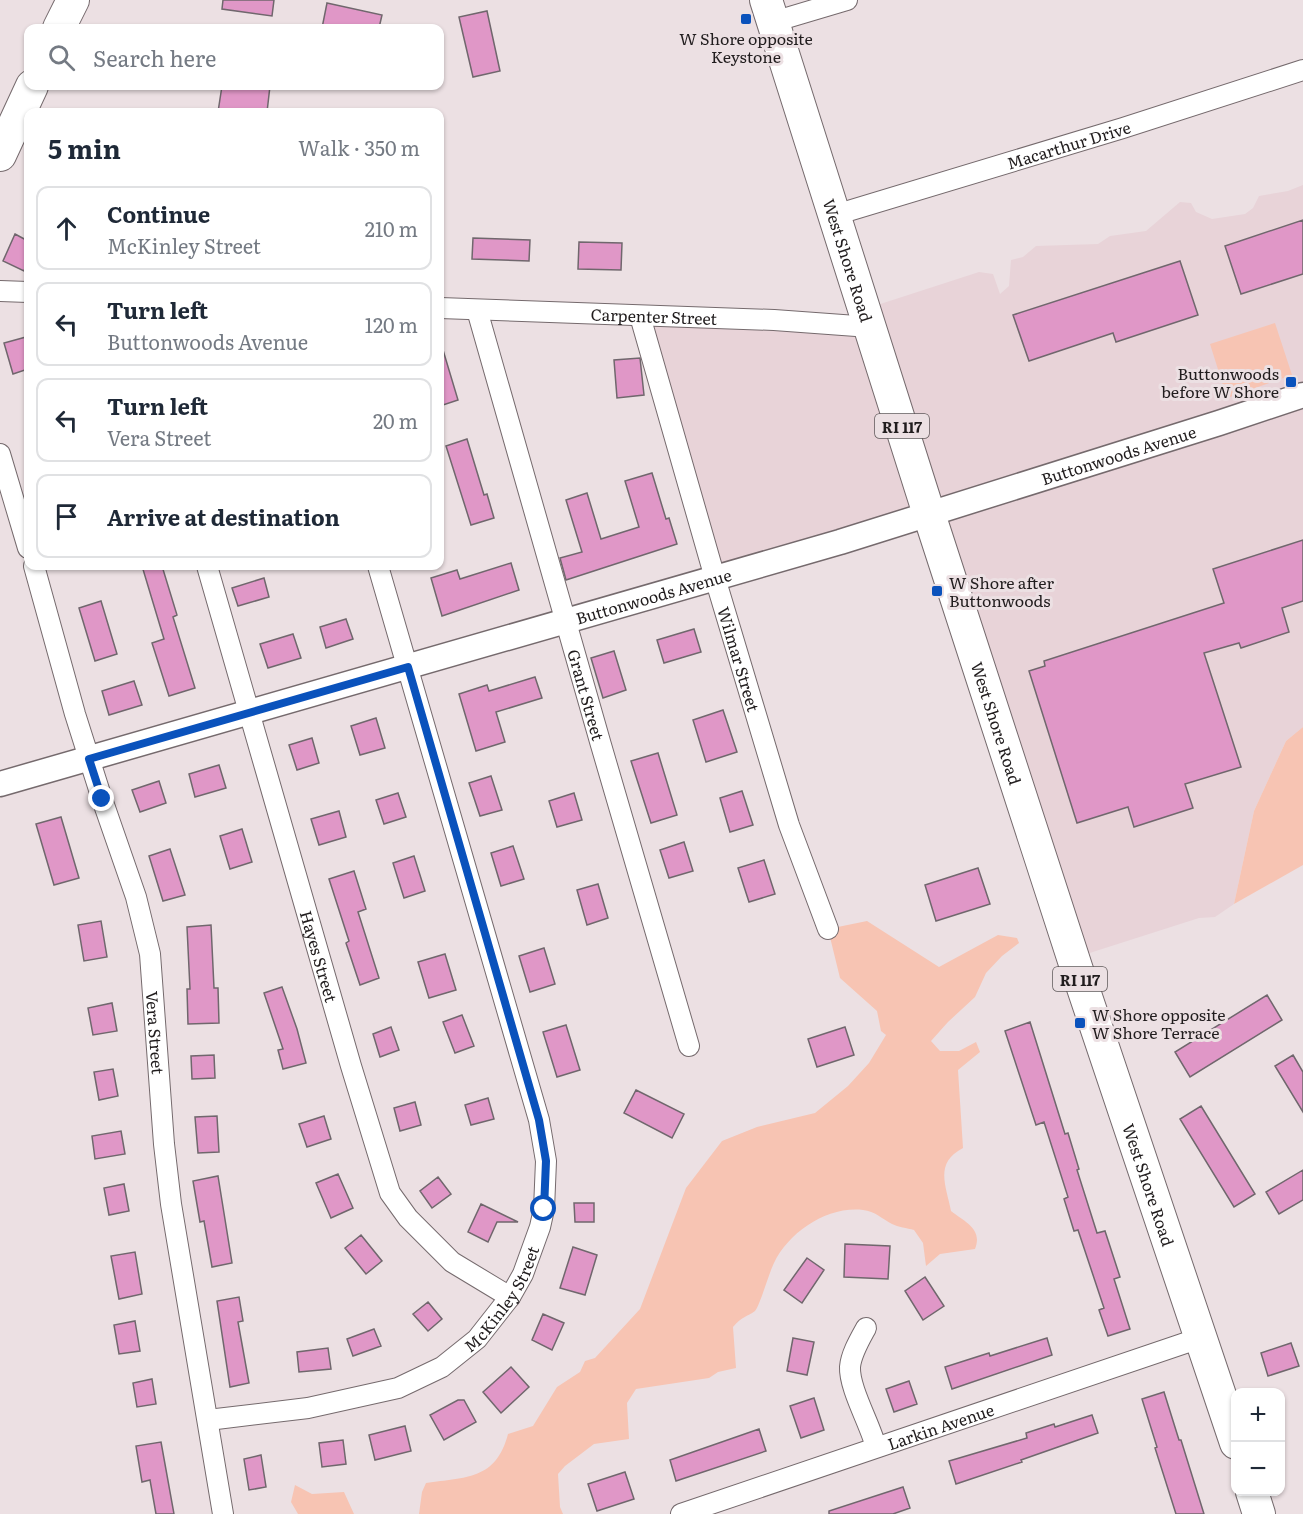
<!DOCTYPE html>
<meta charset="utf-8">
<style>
body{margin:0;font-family:Literata,serif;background:#f6f6f7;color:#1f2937}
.controls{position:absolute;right:18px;bottom:18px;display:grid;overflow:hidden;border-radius:12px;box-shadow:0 2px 4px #0004}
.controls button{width:54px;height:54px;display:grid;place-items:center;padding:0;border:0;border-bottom:2px solid #e0e1e3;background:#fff;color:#1f2937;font:30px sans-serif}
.stop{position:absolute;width:18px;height:18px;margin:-14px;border:4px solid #0a52bc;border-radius:50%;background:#fff}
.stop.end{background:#0a52bc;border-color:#fff;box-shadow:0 2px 6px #0008}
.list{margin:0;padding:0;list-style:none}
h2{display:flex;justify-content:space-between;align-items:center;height:78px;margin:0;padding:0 24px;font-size:26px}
h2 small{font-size:20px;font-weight:400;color:#747a83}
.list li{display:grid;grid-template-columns:39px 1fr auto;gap:18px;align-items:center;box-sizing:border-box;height:84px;margin:0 12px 12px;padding:0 12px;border:2px solid #e0e1e3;border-radius:12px}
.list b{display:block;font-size:22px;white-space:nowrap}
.list p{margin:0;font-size:20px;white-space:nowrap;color:#747a83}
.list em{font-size:20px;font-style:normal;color:#747a83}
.icon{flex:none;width:33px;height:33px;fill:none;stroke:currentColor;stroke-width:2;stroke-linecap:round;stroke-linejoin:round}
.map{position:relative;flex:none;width:1303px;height:1514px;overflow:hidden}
.search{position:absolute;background:#fff;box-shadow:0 2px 4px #0004;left:24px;top:24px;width:420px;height:66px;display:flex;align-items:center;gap:15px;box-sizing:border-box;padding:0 21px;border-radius:12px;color:#747a83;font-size:22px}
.panel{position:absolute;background:#fff;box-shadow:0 2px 4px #0004;left:24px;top:108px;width:420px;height:462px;border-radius:12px}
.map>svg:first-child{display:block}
.built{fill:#e8d3d8}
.green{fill:#f7c4b3}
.building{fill:#e097c7;stroke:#70676d;stroke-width:1.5}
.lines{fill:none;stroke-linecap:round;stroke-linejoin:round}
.minor-casing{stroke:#756a6d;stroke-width:22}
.tertiary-casing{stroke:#756a6d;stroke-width:27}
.primary-casing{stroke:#756a6d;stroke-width:34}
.minor{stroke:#fff;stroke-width:20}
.tertiary{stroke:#fff;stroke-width:24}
.primary{stroke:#fff;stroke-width:32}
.route{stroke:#0a52bc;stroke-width:8}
.poi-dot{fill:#0a52bc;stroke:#ece0e3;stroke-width:2}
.labels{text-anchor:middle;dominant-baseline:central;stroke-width:6;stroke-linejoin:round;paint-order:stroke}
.shield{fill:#ece0e3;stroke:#5e5859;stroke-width:1.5}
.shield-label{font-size:15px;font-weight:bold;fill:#211d1e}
.poi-label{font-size:16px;fill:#211d1e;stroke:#ece0e3;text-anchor:start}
.street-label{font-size:16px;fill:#211d1e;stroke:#ece0e3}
</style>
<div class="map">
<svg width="1303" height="1514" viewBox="0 0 1303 1514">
<rect width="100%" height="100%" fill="#ece0e3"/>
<path class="built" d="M1303,185V727L1286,741L1254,811L1234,904L1215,917L1199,918L1074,958L932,524L723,575L649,323L853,325L868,308L979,272L993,274L1000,294L1009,286L1011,260L1023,257L1036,246L1098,244L1110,236L1146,231L1180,202L1191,203L1196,212L1212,219L1245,214L1253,208L1259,196L1288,191Z"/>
<path class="green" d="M1275,323L1292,375L1227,398L1210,344Z
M1303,727V865L1234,904L1254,811L1286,741Z
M867,921L939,967L998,935L1017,938L1019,943L1002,956L986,973L975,997L948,1022L931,1041L940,1051H959L976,1042L980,1052L958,1070L963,1148C934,1163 946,1185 951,1211C965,1222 983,1229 975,1249L940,1254L926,1266L923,1243L914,1230C907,1228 898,1227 892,1224C882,1219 875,1211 863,1210C827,1206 789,1232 774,1263C769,1273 760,1305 755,1311C747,1317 742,1316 733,1327L736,1368L718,1372L709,1378L636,1389L627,1403L629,1439L594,1444L565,1466L558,1474L560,1507L563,1514H419L422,1492L426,1483C466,1477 496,1480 508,1434L533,1426L557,1387L580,1372L585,1361L595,1358L640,1309L686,1188L722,1141L757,1127L815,1113L848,1086L869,1063L886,1035L881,1031L877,1011L840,978L828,929Z
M295,1485L312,1494L344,1492L354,1514H298L291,1502Z"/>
<path class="building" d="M223,0H274L272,16L222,9Z
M327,3L382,15L379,28H322Z
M487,11L500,71L473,77L459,17Z
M222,86H270L267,112H218Z
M1303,220V274L1241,294L1225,246Z
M15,234L28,241V260L24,271L3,261Z
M473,238L530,240L529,261L472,259Z
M579,242L622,243L621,270L578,269Z
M1180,261L1198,315L1116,342L1113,333L1029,361L1013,315Z
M26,337L28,345V369L13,374L4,343Z
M440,350H443L458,400L440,406Z
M640,358L644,395L617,398L614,360Z
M467,439L484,495L487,494L494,518L471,525L446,446Z
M652,473L666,519L669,518L677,544L566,580L560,558L582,552L566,500L587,493L601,539L639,527L625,481Z
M1303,540V601L1282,608L1289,632L1241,648L1239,643L1204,653L1241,767L1185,784L1193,808L1134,827L1128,807L1077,823L1029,671L1045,666L1044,661L1224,603L1213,569Z
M511,563L519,590L442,616L431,578L457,570L460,579Z
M142,566H162L177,615L173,617L195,688L169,696L152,643L164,639Z
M264,578L269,597L238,606L232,588Z
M101,601L117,654L95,661L79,608Z
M346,619L353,639L326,648L320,627Z
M694,629L701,652L664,663L657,640Z
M293,634L301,658L268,668L260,644Z
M614,651L626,690L603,698L591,658Z
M535,677L542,698L496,712L505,742L476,751L459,694L487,685L489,691Z
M134,681L142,705L109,715L102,691Z
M723,710L737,752L706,762L693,720Z
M376,718L385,748L360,755L351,726Z
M312,738L319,763L297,770L289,745Z
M658,753L677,815L651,823L631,761Z
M219,765L226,788L195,797L189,774Z
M491,776L502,810L480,816L469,783Z
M159,781L166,803L140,812L132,790Z
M742,791L753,825L730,832L720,798Z
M398,793L406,817L384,824L376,800Z
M574,793L582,820L557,827L549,801Z
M339,811L346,837L319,845L311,819Z
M61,817L79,878L54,885L36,824Z
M242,829L252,862L230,869L220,836Z
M684,842L693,871L669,878L660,850Z
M513,846L524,879L501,886L491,853Z
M170,849L185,895L163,901L149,856Z
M414,856L425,891L404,898L393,863Z
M764,860L775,894L749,902L738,868Z
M978,868L990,904L936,921L925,885Z
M354,871L366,909L358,912L379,978L360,985L346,943L349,941L329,879Z
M598,884L608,918L587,925L577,890Z
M101,921L107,957L84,961L78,925Z
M211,925L214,988H218L219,1023L188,1024L187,989H190L187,927Z
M544,948L555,984L530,992L519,956Z
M445,954L456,990L429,998L418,962Z
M282,987L297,1029L306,1063L283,1069L278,1050L283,1049L264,993Z
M1267,995L1282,1020L1190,1077L1175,1052Z
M112,1003L117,1031L93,1035L88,1008Z
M462,1015L474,1046L455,1053L443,1022Z
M1030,1022L1065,1134L1068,1133L1079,1169L1077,1170L1097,1233L1105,1231L1120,1277L1114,1279L1130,1329L1108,1336L1099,1310L1104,1308L1078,1230L1074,1231L1064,1199L1068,1197L1044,1122L1036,1125L1005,1031Z
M566,1025L580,1070L557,1077L543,1032Z
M391,1027L399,1050L380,1057L373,1034Z
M845,1027L854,1055L817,1067L808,1039Z
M214,1055L215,1078L192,1079L191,1056Z
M1293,1055L1303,1072V1112L1275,1066Z
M113,1069L118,1096L99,1100L94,1072Z
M636,1090L684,1114L672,1138L624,1113Z
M488,1098L494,1119L471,1125L465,1105Z
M415,1102L421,1125L400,1131L394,1108Z
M1201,1106L1255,1194L1234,1207L1180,1119Z
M217,1116L219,1152L198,1153L195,1117Z
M324,1116L331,1139L307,1147L299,1124Z
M121,1131L125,1154L95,1159L92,1136Z
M1303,1170V1200L1279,1214L1266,1192Z
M338,1174L353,1208L331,1218L316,1183Z
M218,1176L232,1263L212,1267L204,1221L200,1222L193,1181Z
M438,1177L451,1194L432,1208L420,1191Z
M124,1184L129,1211L109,1215L104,1188Z
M574,1203H594V1222H575Z
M481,1204L518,1222H497L488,1242L468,1232Z
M361,1235L382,1261L366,1274L345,1248Z
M845,1244L890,1246L888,1279L844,1277Z
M573,1247L597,1255L585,1295L560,1288Z
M135,1252L142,1294L119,1299L111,1256Z
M807,1258L824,1270L802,1303L784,1290Z
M925,1277L944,1306L923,1320L905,1291Z
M239,1297L243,1321L238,1322L249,1383L230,1387L217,1301Z
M428,1302L442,1319L428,1331L413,1314Z
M543,1314L564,1323L552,1350L532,1340Z
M135,1321L140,1351L119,1354L114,1325Z
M374,1329L381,1346L353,1356L347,1339Z
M793,1338L814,1342L807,1375L787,1371Z
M1047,1338L1052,1355L952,1389L945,1367L989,1353L990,1356Z
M1291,1343L1299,1366L1268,1376L1261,1353Z
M328,1348L331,1369L299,1372L297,1352Z
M511,1367L529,1387L501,1413L483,1392Z
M152,1379L156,1404L137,1407L133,1383Z
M909,1381L917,1404L894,1412L886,1389Z
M1164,1392L1179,1440H1181L1204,1514H1176L1155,1448L1157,1447L1142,1399Z
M814,1398L824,1430L801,1438L790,1406Z
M458,1400H464L476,1422L444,1440L430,1415Z
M1092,1415L1098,1433L1021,1460L1022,1462L956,1484L949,1461L1027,1438L1026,1433L1054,1424L1055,1427Z
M405,1426L411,1451L375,1460L369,1435Z
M759,1429L766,1451L676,1481L670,1460Z
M343,1440L346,1464L322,1467L319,1443Z
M161,1442L174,1514H156L150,1480L142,1482L136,1446Z
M261,1455L266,1487L249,1490L244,1459Z
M625,1472L634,1499L597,1511L588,1484Z
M903,1487L910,1508L893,1514H829V1511Z"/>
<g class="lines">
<defs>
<g id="minor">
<path d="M773,22L847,0"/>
<path id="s1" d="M835,215L1123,128L1303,70"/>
<path d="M0,291L28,292"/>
<path id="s2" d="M440,308L774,320L870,327"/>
<path id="s3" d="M477,310L601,745L689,1046"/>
<path id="s4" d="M640,316L715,578L789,825L828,929"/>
<path d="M0,454L28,548"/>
<path id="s5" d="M34,566L75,714L102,799L136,897L150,954L164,1144L171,1204L223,1514"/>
<path id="s6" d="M207,566L351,1066L390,1193L408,1218L452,1262L510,1297"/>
<path d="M866,1328C860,1339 851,1354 850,1367C849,1388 870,1424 876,1447"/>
<path id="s7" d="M208,1420L308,1408L398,1388L442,1367L477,1339L510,1297L523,1274L540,1227L544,1209L546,1161L539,1120L378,566"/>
<path id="s8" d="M681,1514L1200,1338"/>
</g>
<g id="tertiary">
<path id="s9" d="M0,784L840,542L1219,423L1303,395"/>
</g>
<g id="primary">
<path id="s10" d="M766,0L929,514L1077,970L1236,1443"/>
<path d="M59,28L73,0"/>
<path d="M0,155L32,86"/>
<path d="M1252,1492L1259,1514"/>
</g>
</defs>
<use href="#minor" class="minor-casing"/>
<use href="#tertiary" class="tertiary-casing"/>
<use href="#primary" class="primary-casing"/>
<use href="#minor" class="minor"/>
<use href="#tertiary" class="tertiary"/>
<use href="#primary" class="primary"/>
</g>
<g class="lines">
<path class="route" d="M102,799L89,759L408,667L539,1120L546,1161L544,1209"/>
</g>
<g class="poi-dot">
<rect x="740" y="13" width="12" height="12" rx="3"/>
<rect x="1285" y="376" width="12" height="12" rx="3"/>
<rect x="931" y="585" width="12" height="12" rx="3"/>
<rect x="1074" y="1017" width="12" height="12" rx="3"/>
</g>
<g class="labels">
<g class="shield">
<rect x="875" y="414" width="54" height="24" rx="4.5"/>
<rect x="1053" y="967" width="54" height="24" rx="4.5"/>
</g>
<g class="shield-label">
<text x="902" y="426">RI 117</text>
<text x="1080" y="979">RI 117</text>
</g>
<g class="poi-label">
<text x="746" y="38" text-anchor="middle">W Shore opposite<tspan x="746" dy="18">Keystone</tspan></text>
<text x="1279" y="373" text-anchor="end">Buttonwoods<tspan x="1279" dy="18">before W Shore</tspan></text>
<text x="949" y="582">W Shore after<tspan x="949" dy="18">Buttonwoods</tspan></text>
<text x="1092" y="1014">W Shore opposite<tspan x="1092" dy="18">W Shore Terrace</tspan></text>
</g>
<g class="street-label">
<text stroke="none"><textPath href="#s1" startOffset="244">Macarthur Drive</textPath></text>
<text stroke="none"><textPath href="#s10" startOffset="273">West Shore Road</textPath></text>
<text stroke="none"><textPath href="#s2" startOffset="214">Carpenter Street</textPath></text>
<text stroke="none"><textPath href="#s9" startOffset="1166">Buttonwoods Avenue</textPath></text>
<text stroke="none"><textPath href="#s9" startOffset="680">Buttonwoods Avenue</textPath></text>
<text stroke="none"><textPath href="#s4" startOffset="357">Wilmar Street</textPath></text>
<text stroke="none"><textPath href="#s3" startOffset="400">Grant Street</textPath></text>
<text stroke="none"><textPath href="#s10" startOffset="759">West Shore Road</textPath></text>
<text stroke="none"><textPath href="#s6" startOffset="406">Hayes Street</textPath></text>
<text stroke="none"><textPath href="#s5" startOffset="484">Vera Street</textPath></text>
<text stroke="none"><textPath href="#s10" startOffset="1245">West Shore Road</textPath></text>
<text stroke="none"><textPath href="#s7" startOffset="334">McKinley Street</textPath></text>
<text stroke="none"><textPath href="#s8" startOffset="274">Larkin Avenue</textPath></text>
</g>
</g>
</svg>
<div class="controls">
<button>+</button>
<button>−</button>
</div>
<div class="stop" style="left:544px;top:1209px"></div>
<div class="stop end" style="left:102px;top:799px"></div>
<div class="search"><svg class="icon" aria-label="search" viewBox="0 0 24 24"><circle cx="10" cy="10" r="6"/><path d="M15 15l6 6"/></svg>Search here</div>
<section class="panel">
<h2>5 min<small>Walk · 350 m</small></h2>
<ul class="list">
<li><svg class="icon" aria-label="ahead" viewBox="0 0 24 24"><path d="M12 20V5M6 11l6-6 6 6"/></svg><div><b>Continue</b><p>McKinley Street</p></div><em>210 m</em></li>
<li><svg class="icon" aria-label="left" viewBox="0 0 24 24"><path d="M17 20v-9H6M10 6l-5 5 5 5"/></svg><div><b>Turn left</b><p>Buttonwoods Avenue</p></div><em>120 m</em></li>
<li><svg class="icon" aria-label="left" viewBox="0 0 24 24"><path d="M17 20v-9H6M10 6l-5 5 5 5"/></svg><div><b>Turn left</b><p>Vera Street</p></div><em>20 m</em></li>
<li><svg class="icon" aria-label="arrive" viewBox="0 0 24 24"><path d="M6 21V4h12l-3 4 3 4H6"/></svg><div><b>Arrive at destination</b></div></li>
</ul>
</section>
</div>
